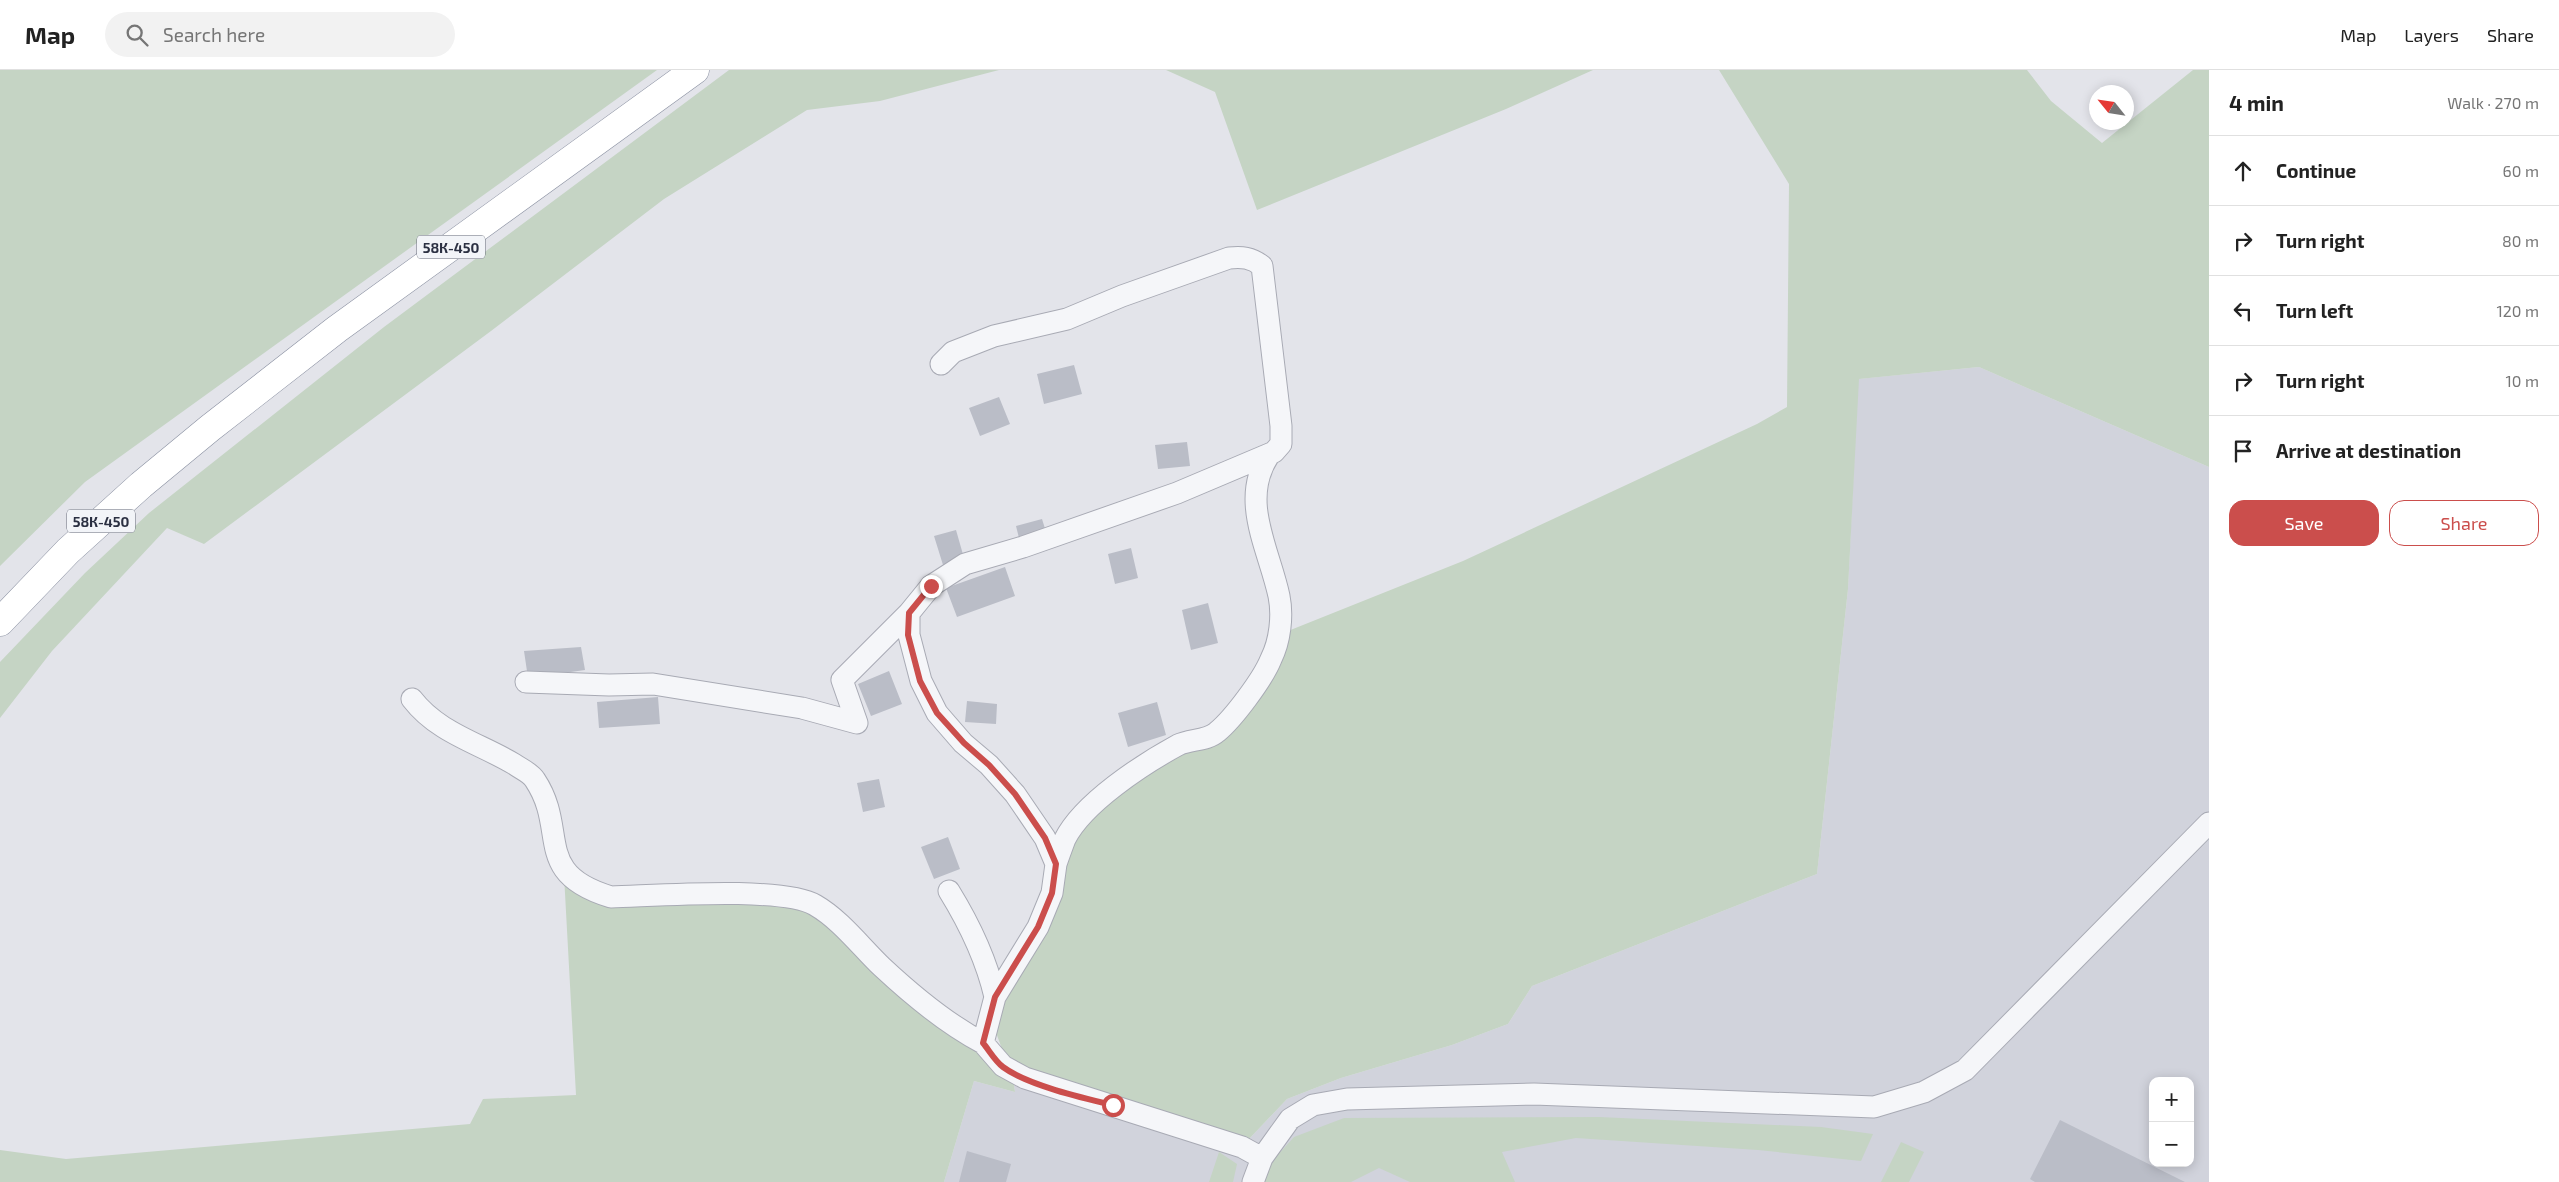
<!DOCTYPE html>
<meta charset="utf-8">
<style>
body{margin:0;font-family:"Exo 2",sans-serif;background:#f2f2f2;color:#222}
.controls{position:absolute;right:15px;bottom:15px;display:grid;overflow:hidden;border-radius:10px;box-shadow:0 2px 12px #0003}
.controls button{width:45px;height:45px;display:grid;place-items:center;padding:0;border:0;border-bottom:1px solid #e0e0e0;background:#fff;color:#222;font:25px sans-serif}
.compass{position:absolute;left:2089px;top:15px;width:45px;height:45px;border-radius:50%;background:#fff;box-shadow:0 2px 12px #0003;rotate:300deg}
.stop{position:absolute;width:15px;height:15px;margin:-11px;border:4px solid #cb4e4c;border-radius:50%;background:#fff}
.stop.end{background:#cb4e4c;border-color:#fff;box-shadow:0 1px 5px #0008}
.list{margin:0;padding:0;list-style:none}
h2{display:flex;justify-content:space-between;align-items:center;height:65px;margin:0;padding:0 20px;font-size:21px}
h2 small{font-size:16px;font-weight:400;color:#767676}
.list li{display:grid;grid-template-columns:32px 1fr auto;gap:15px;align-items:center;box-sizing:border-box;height:70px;padding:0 20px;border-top:1px solid #e0e0e0}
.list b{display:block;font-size:19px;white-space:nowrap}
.list em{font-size:16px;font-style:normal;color:#767676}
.actions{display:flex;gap:10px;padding:15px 20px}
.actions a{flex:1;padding:11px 0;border:1px solid #cb4e4c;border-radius:15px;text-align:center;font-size:18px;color:#cb4e4c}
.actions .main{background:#cb4e4c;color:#fff}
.icon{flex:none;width:28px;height:28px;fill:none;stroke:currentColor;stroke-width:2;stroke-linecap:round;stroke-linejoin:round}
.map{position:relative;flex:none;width:2209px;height:1112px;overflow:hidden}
header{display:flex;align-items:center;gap:30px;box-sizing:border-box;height:70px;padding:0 25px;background:#fff;border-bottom:1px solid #e0e0e0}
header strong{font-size:24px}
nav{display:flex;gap:28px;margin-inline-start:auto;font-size:18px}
.search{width:350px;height:45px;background:#f2f2f2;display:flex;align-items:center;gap:12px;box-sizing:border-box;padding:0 18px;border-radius:28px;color:#767676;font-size:19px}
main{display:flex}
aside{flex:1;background:#fff}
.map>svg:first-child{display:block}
.built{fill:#d1d3dc;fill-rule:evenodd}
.green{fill:#c5d4c4}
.building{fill:#babdc7}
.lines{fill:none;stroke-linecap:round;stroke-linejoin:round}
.minor-casing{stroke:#a8aab4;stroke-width:23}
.highway-casing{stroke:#8a90a1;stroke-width:29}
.minor{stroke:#f5f6f9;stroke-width:21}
.highway{stroke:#fff;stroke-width:28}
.route{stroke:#cb4e4c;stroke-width:6}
.labels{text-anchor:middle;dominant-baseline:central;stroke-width:4;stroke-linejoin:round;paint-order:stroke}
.shield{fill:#f2f4f8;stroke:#676b79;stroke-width:1}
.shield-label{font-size:14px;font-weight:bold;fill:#2b3042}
</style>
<header>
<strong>Map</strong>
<div class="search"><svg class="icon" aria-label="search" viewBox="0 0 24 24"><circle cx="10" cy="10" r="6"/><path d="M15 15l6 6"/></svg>Search here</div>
<nav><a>Map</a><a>Layers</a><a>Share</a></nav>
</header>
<main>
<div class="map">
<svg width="2209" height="1112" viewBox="0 0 2209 1112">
<rect width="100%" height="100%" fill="#e3e4ea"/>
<path class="built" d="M1979,297L2209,397V1112H944L974,1011L1015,1022L1013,1008L1249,1069L1287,1029L1341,1008L1452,975L1508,954L1532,916L1817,804L1848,519L1858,309ZM2153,1011H2190V1093H2153Z"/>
<path class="green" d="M0,0H657L85,412L0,496Z
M729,0H999L880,31L807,40L664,129L491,261L204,474L167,458L52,581L0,648V592L85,503L149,443L384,257Z
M1166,0H1593L1506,39L1257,140L1215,22Z
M1719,0H2027L2051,31L2102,73L2193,0H2209V397L1979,297L1859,309L1848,519L1817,804L1532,916L1508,954L1452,975L1341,1008L1287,1029L1249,1069L1017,998L1002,979L994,957L1069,769L1117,718L1181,680L1210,673L1288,561L1463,491L1757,354L1787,337L1789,114Z
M564,805L592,826L801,832L1013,1008L1015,1022L974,1011L944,1112H0V1080L66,1089L470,1054L483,1029L576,1025Z
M1599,1047L1821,1057L1873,1064L1861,1091L1758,1080L1576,1068L1502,1082L1515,1112H1410L1379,1098L1351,1112H1263L1265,1099L1294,1067L1344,1048Z
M1901,1072L1924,1082L1909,1112H1881Z
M1219,1082L1237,1094L1233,1112H1209Z"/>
<path class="building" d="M1074,295L1082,324L1044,334L1037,304Z
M999,327L1010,354L980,366L969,338Z
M1187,372L1190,396L1158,399L1155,375Z
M1042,449L1047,465L1020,472L1016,456Z
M956,460L964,488L943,495L934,466Z
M1131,478L1138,508L1115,514L1108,484Z
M1005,497L1015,526L957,547L946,518Z
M1208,533L1218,573L1191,580L1182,540Z
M581,577L585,600L528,608L524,581Z
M889,601L902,634L871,646L858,614Z
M658,627L660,654L599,658L597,632Z
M967,631L997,634L996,654L965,652Z
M1157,632L1166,665L1128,677L1118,643Z
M879,709L885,737L863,742L857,713Z
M948,767L960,799L934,809L921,777Z
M2060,1050L2185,1112H2035L2030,1109Z
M967,1081L1011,1094L1006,1112H959Z"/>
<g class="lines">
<defs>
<path id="minor" d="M941,294L953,282L994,266L1067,249L1122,226L1229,188C1242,187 1251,187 1262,196L1281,356V374L1274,382L1177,423L1023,477L965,494L931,516L909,543V565L921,611L937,643L963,673L989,695L1015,724L1045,768L1056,794L1052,823L1038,857L995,927L983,973L1003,996L1025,1008L1242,1077L1262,1088
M526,612L609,615L653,614L802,638L857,653L842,610L909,543
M412,629C438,663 479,673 514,694C521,699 531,703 535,710C569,761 531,803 611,827C654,826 783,816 815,835C841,850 861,877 882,897C912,925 947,954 983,973
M1056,794C1059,785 1062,777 1065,769C1083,733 1143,694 1178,675C1190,669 1207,671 1217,662C1233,649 1263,609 1271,589C1280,571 1283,546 1279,526C1269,479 1239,430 1269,385
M949,821C970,855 986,888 995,927
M1253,1112L1262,1088L1290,1049L1313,1035L1347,1029L1534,1024L1874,1037L1924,1022L1965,1000L2209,753"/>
<path id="highway" d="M0,552L68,481L141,415L210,358L337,259L695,0"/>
</defs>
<use href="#minor" class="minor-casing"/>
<use href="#highway" class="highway-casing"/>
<use href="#minor" class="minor"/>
<use href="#highway" class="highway"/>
</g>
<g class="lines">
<path class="route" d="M931,516L909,543L908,565L920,611L937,643L964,673L989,695L1015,724L1045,768L1056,794L1052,823L1038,857L995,927L983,973C989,980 995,991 1003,997C1027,1015 1083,1028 1113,1035"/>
</g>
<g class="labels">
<g class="shield">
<rect x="417" y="165.5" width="68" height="23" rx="4"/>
<rect x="67" y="439.5" width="68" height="23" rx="4"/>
</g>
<g class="shield-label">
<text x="451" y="177">58К-450</text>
<text x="101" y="451">58К-450</text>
</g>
</g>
</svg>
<div class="controls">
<button>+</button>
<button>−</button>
</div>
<svg class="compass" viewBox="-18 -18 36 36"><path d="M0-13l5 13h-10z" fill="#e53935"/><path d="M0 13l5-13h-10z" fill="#767676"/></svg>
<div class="stop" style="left:1113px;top:1035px"></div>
<div class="stop end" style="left:931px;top:516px"></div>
</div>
<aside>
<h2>4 min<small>Walk · 270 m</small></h2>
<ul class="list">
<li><svg class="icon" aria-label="ahead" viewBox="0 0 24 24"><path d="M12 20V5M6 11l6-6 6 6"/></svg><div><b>Continue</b></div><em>60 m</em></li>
<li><svg class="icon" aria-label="right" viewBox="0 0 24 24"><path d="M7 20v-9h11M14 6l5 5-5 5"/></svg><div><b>Turn right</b></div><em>80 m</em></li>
<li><svg class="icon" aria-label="left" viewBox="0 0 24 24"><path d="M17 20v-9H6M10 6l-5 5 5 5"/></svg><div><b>Turn left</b></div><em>120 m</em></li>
<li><svg class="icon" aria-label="right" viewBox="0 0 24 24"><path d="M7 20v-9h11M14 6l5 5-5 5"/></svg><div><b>Turn right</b></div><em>10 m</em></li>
<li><svg class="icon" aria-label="arrive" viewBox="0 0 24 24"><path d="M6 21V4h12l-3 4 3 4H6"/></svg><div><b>Arrive at destination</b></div></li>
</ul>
<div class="actions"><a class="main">Save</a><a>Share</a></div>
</aside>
</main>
